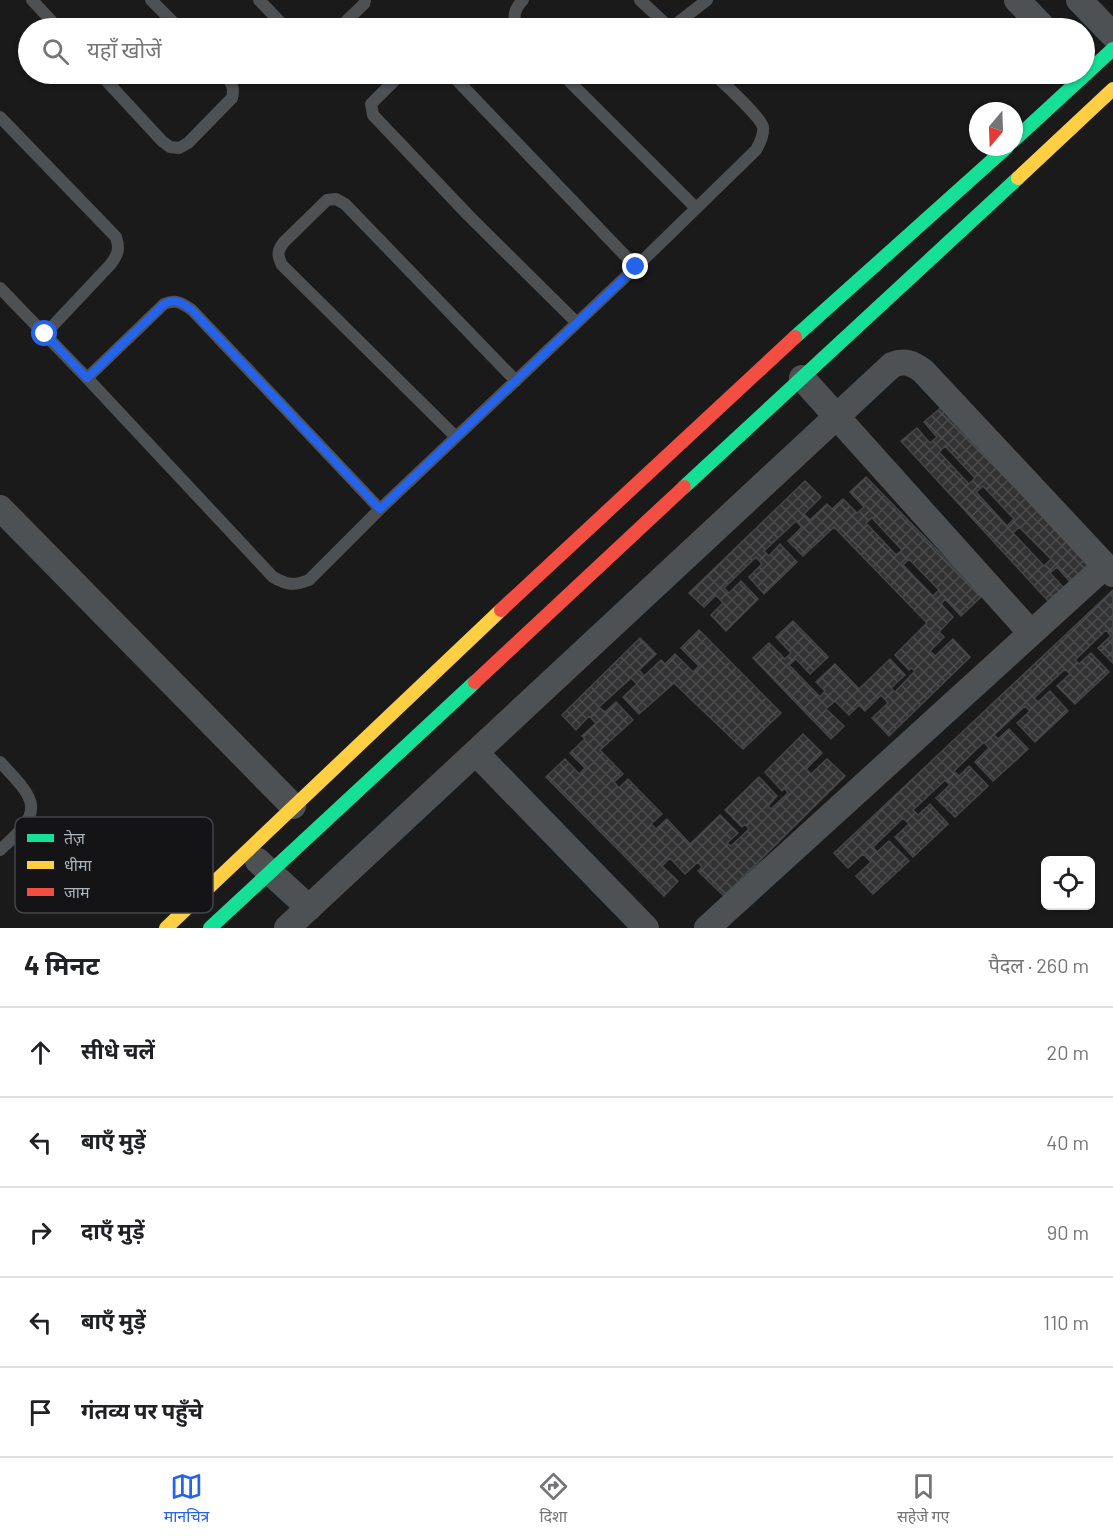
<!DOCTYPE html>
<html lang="hi">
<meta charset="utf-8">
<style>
body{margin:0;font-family:Barlow,"Noto Sans Devanagari",sans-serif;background:#f2f2f2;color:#202124}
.controls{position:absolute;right:18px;bottom:18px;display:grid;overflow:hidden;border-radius:9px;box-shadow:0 2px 4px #0004}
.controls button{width:54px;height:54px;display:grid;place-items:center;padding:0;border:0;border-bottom:2px solid #e0e0e0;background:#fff;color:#202124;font:30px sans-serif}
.compass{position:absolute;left:969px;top:102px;width:54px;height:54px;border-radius:50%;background:#fff;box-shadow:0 2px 4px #0004;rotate:199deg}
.stop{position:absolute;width:18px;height:18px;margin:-14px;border:4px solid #2563eb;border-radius:50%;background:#fff}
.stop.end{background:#2563eb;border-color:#fff;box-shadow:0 2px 6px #0008}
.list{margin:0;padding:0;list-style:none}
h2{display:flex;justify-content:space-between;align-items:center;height:78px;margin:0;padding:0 24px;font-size:26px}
h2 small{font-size:20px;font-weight:400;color:#757577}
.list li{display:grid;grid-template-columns:39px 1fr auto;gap:18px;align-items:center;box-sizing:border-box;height:90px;padding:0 24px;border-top:2px solid #e0e0e0}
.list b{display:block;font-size:22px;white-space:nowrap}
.list em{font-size:20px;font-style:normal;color:#757577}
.icon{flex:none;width:33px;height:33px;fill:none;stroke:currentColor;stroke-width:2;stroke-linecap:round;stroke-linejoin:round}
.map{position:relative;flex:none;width:1113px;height:928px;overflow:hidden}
.search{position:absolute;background:#fff;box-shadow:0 2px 4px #0004;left:18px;right:18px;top:18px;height:66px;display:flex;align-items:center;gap:15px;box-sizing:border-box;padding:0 21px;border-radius:33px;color:#757577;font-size:22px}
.sheet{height:528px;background:#fff}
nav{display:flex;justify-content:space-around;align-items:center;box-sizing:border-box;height:84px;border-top:2px solid #e0e0e0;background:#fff;font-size:16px;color:#757577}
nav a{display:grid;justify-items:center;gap:3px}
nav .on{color:#2563eb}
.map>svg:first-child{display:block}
.building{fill:url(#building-cross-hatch);stroke:#434547;stroke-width:1.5;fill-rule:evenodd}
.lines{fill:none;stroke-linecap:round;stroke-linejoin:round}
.lane{stroke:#4e5154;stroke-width:12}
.street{stroke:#4e5154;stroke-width:26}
.fast{stroke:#16e098;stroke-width:14}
.slow{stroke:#ffcf43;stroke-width:14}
.jam{stroke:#f24e42;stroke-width:14}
.route{stroke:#2563eb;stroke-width:8}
.key{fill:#141417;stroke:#414449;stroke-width:1.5}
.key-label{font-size:16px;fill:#abb3bc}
</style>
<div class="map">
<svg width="1113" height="928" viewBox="0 0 1113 928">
<defs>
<pattern id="building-cross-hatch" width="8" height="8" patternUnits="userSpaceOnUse" patternTransform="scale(1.5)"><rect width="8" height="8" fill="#323233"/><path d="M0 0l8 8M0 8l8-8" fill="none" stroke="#4d4d4f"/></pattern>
</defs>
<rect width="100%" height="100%" fill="#1a1a1b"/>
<path class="building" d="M943,406L1090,566L1071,583L1057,567L1050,573L1065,589L1050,603L901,441L917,428L930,443L937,437L924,422ZM945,446L975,478L969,484L939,452ZM983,486L1014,519L1007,526L976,492ZM1019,527L1051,559L1044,566L1013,533Z
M866,477L982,596L961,616L945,599L941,604L953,617L939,632L944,637L930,651L935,656L953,639L970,657L889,736L872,718L888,703L881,695L865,711L859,705L849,715L835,701L826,709L844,726L831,739L753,658L769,643L785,659L791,653L776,637L793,621L828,657L810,674L796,659L789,665L820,697L825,691L816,682L835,664L859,689L890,659L905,675L891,688L895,692L915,671L911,668L909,670L895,655L927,623L834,527L803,556L788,541L802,527L796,521L764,551L769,556L780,544L797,562L764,594L749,577L762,564L756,557L724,588L729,593L741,581L758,599L726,631L711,615L723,603L716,595L704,607L689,593L805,481L821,497L804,514L810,520L827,504L832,509L843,499L857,513L864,507L850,492ZM872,518L902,550L896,555L866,523ZM909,559L939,590L933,596L903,565Z
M1113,590V663L1098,648L1111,636L1106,630L1075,660L1079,664L1091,653L1109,672L1075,704L1057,686L1070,674L1065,669L1034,698L1038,702L1050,691L1068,711L1035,742L1017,723L1030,711L1025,706L994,735L998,739L1009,729L1028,749L993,781L975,762L989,748L984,742L954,771L959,776L969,766L988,786L955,817L936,798L950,785L945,780L913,810L918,815L930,804L948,824L913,857L895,837L909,824L903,818L873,847L877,852L889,841L909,861L873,894L856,876L871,862L863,854L848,868L834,853Z
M699,630L781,713L743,749L674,683L639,714L623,697L637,684L631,678L599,707L605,712L616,702L633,720L600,750L623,774L614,782L619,788L628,779L662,814L651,824L656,829L667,819L690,844L720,815L738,833L727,843L731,846L749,829L745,824L742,827L725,810L759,777L777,796L768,806L771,809L788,793L785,788L782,791L765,772L803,734L822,753L806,769L811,774L827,759L845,776L724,896L698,871L702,867L698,862L685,874L670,858L662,866L678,881L664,896L546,777L565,759L579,774L585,768L570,753L585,739L582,736L596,723L589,716L576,730L562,715L640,638L656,654L639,670L644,676L661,660L665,664L675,654L693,672L699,666L681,648Z"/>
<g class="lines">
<path class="lane" d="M32,0L58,28
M151,0L179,28
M259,0L286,28
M640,0L670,28
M339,28L364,4L365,0
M518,28C512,18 514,9 523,0
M671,28L707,0
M100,74L162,141L170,147L179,148L188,143L232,98C235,86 231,82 223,74
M401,74L371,104L373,115L469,216L577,323
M451,74L636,267
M562,74L695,207
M0,117L116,237C120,249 118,255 110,265L45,334
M0,288L87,378L273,577C287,585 294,586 309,580L380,509L636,267L756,150C760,143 764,135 763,127C760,116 724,84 714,74
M87,378L164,304C176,299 182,303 192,310L380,509
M456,437L282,265C277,255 277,251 284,242L327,200L336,199L345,204L516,381
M0,762C38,802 45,810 0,850"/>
<path class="street" d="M1017,0L1044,28
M1079,0L1113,35
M802,378L1031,633
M0,508L293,806
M476,753L646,928
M258,861L309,908
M287,928L892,365C905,360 912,363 923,371L1113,574
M707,928L1105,566"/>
<path class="fast" d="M1014,140L1113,49
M795,337L1007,147
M684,487L1018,178
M210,928L475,682"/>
<path class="slow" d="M1018,178L1113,89
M166,928L501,610"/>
<path class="jam" d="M501,610L795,337
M475,682L684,487"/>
</g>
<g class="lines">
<path class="route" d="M45,334L87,378L164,304C176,298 182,303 192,310L380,509L636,267"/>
</g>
<rect x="15" y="817" width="198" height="96" rx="9" class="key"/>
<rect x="27" y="834" width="27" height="8" fill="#16e098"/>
<rect x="27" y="861" width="27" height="8" fill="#ffcf43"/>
<rect x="27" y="888" width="27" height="8" fill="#f24e42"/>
<g class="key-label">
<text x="64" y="844">तेज़</text>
<text x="64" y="871">धीमा</text>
<text x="64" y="898">जाम</text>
</g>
</svg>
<div class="controls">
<button><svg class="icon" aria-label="locate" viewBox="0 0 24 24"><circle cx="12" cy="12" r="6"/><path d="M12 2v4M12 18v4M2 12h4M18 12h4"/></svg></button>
</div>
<svg class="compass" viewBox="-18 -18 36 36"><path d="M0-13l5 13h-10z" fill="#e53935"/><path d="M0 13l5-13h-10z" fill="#757577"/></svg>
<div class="stop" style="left:45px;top:334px"></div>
<div class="stop end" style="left:636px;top:267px"></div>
<div class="search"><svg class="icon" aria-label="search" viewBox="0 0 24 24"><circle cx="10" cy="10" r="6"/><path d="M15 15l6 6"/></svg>यहाँ खोजें</div>
</div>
<section class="sheet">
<h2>4 मिनट<small>पैदल · 260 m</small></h2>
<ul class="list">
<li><svg class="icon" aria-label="ahead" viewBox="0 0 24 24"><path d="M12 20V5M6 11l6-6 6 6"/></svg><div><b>सीधे चलें</b></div><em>20 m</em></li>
<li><svg class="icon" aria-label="left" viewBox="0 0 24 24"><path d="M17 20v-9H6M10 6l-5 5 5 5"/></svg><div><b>बाएँ मुड़ें</b></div><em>40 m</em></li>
<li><svg class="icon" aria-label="right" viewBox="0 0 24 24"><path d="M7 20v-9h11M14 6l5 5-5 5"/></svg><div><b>दाएँ मुड़ें</b></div><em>90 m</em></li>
<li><svg class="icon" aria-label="left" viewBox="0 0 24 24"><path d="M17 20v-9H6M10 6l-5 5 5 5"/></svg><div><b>बाएँ मुड़ें</b></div><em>110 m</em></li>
<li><svg class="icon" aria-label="arrive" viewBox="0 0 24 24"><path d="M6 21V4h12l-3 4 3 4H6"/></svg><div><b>गंतव्य पर पहुँचे</b></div></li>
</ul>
</section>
<nav>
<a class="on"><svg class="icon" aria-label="map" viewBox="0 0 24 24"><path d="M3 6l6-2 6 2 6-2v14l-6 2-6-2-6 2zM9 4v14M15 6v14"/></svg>मानचित्र</a>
<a><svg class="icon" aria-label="directions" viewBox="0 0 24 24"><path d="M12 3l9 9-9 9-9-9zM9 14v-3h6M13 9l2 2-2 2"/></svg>दिशा</a>
<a><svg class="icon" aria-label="saved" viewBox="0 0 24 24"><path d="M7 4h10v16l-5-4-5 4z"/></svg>सहेजे गए</a>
</nav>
